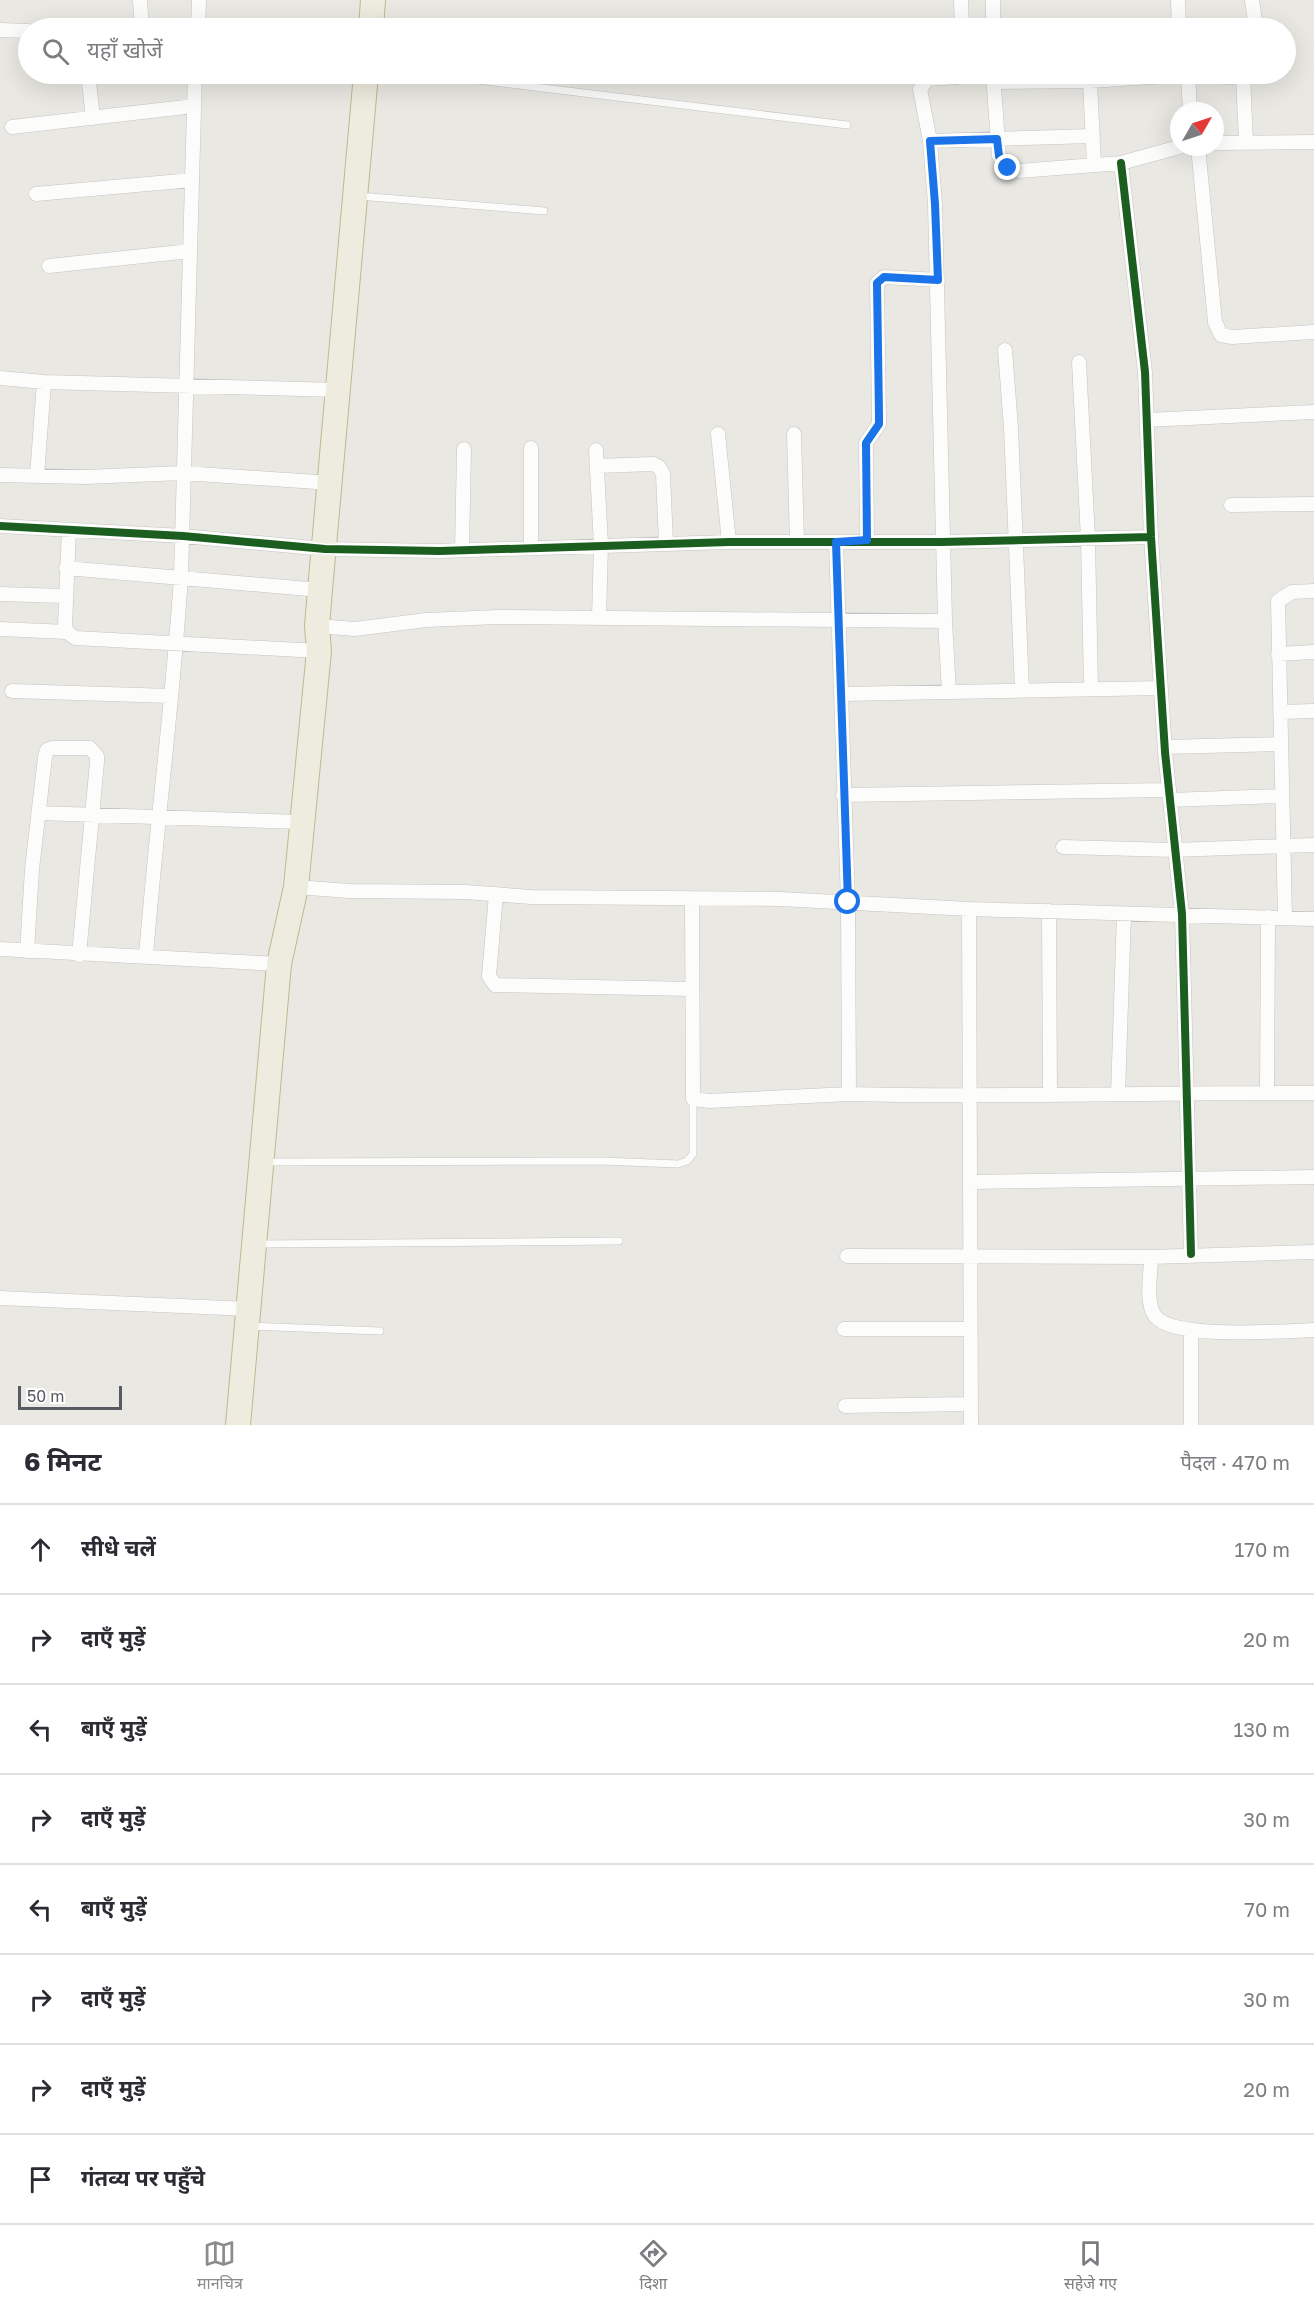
<!DOCTYPE html>
<html lang="hi">
<meta charset="utf-8">
<style>
body{margin:0;font-family:"Golos Text","Noto Sans Devanagari",sans-serif;background:#f2f2f3;color:#2b2b33}
.compass{position:absolute;left:1170px;top:102px;width:54px;height:54px;border-radius:50%;background:#fff;box-shadow:0 6px 24px #0002;rotate:51deg}
.scale{position:absolute;left:18px;bottom:15px;width:104px;box-sizing:border-box;padding-left:6px;border:3px solid #585a61;border-top:0;font-size:16px;line-height:21px;white-space:nowrap;color:#585a61;-webkit-text-stroke:4px #fff;paint-order:stroke}
.stop{position:absolute;width:18px;height:18px;margin:-14px;border:4px solid #1a73e8;border-radius:50%;background:#fff}
.stop.end{background:#1a73e8;border-color:#fff;box-shadow:0 2px 6px #0008}
.list{margin:0;padding:0;list-style:none}
h2{display:flex;justify-content:space-between;align-items:center;height:78px;margin:0;padding:0 24px;font-size:26px}
h2 small{font-size:20px;font-weight:400;color:#7c7c81}
.list li{display:grid;grid-template-columns:39px 1fr auto;gap:18px;align-items:center;box-sizing:border-box;height:90px;padding:0 24px;border-top:2px solid #e1e1e2}
.list b{display:block;font-size:22px;white-space:nowrap}
.list em{font-size:20px;font-style:normal;color:#7c7c81}
.icon{flex:none;width:33px;height:33px;fill:none;stroke:currentColor;stroke-width:2;stroke-linecap:round;stroke-linejoin:round}
.map{position:relative;flex:none;width:1314px;height:1425px;overflow:hidden}
.search{position:absolute;background:#fff;box-shadow:0 6px 24px #0002;left:18px;right:18px;top:18px;height:66px;display:flex;align-items:center;gap:15px;box-sizing:border-box;padding:0 21px;border-radius:33px;color:#7c7c81;font-size:22px}
.sheet{height:798px;background:#fff}
nav{display:flex;justify-content:space-around;align-items:center;box-sizing:border-box;height:84px;border-top:2px solid #e1e1e2;background:#fff;font-size:16px;color:#7c7c81}
nav a{display:grid;justify-items:center;gap:3px}
nav .on{color:#8b8c8e}
.map>svg:first-child{display:block}
.lines{fill:none;stroke-linecap:round;stroke-linejoin:round}
.lane-casing{stroke:#c5c4c4;stroke-width:8}
.street-casing{stroke:#c5c4c4;stroke-width:15}
.highway-casing{stroke:#c0b890;stroke-width:26}
.lane{stroke:#fcfcfb;stroke-width:7}
.street{stroke:#fcfcfb;stroke-width:14}
.highway{stroke:#eeecde;stroke-width:24}
.cycleway-casing{stroke:#fff;stroke-width:11}
.cycleway{stroke:#1b5e20;stroke-width:8}
.route{stroke:#1a73e8;stroke-width:8}
</style>
<div class="map">
<svg width="1314" height="1425" viewBox="0 0 1314 1425">
<rect width="100%" height="100%" fill="#e9e8e2"/>
<g class="lines">
<defs>
<path id="lane" d="M428,74L847,125
M358,196L544,211
M264,1162L601,1161L678,1164L687,1161L693,1154V1099
M258,1244L619,1241
M250,1326L380,1331"/>
<path id="street" d="M140,0L142,28
M961,0L962,28
M993,0V28
M1178,0L1179,28
M1252,0L1256,28
M198,28L199,0
M0,30L28,31
M88,74L93,118
M993,74L999,156L1008,168L1019,171L1121,163L1179,147
M1188,75L1190,111
M1243,76L1246,142
M1090,81L1094,165
M993,82L1090,81L1182,75L1233,77L1246,74
M12,127L194,106
M930,141L1093,136
M1215,143L1314,142
M1198,147L1215,322L1221,335L1232,337L1314,332
M1121,163L1145,372L1151,537L1165,752L1182,914L1191,1254
M36,194L192,180
M49,266L190,251
M1005,350L1011,428L1022,689
M1079,362L1088,539L1091,688
M0,378L44,382L339,390
M1147,420L1314,412
M718,434L729,542
M794,434L797,542
M531,448V548
M596,450L601,545L599,618
M597,466L653,464L659,467L663,474L666,543
M0,475L85,477L183,473L331,483
M37,476L44,382
M1231,505L1314,504
M0,526L183,536L325,549L440,551L729,542H941L1151,537
M69,530L65,625L67,632L75,638L319,651
M867,540L866,443L879,424V416L877,283L884,277L938,280
M462,550L464,449
M66,568L320,590
M0,594L64,596
M945,621L935,204L930,141L920,89L928,79L957,77L961,74
M317,626L355,629L426,620L498,617L945,621L949,692
M0,629L67,632
M1278,654L1314,652
M12,691L171,696
M841,694L1161,688
M1280,712L1314,711
M1165,747L1281,744
M843,795L1169,790
M1170,800L1282,796
M38,813L301,822
M1063,847L1173,850L1314,845
M296,887L349,891L466,892L531,897L780,899L969,909L1314,919
M496,894L489,976L495,985L692,989
M692,899L693,1099L709,1101L849,1094L848,902L836,542
M969,909L971,1425
M1049,911L1050,1094
M1285,917L1278,601L1292,592L1314,591
M0,949L279,964
M27,951L32,869L45,757L47,750L52,748H90L97,756V762L79,955
M146,956C156,829 173,703 181,576L195,74
M1267,1093L1268,917
M849,1094C1004,1098 1159,1092 1314,1093
M1118,1094L1124,914
M970,1182L1314,1177
M847,1256L1151,1257L1314,1252
M1151,1257C1151,1274 1145,1302 1155,1316C1173,1340 1283,1331 1314,1330
M0,1298L249,1309
M844,1329H970
M1191,1331V1425
M845,1406L969,1404"/>
<path id="highway" d="M371,28L373,0
M238,1425L279,964L296,887L319,651L317,626L320,590L366,74"/>
</defs>
<use href="#lane" class="lane-casing"/>
<use href="#street" class="street-casing"/>
<use href="#highway" class="highway-casing"/>
<use href="#lane" class="lane"/>
<use href="#street" class="street"/>
<use href="#highway" class="highway"/>
<defs>
<path id="cycleway" d="M1121,163L1145,372L1151,537L1165,752L1182,914L1191,1254
M0,526L183,536L325,549L440,551L729,542H941L1151,537"/>
</defs>
<use href="#cycleway" class="cycleway-casing"/>
<use href="#cycleway" class="cycleway"/>
</g>
<g class="lines">
<path class="route" d="M848,902L836,542L867,540L866,443L879,424V416L877,283L884,277L938,280L935,204L930,141L997,139L999,156L1008,168"/>
</g>
</svg>
<svg class="compass" viewBox="-18 -18 36 36"><path d="M0-13l5 13h-10z" fill="#e53935"/><path d="M0 13l5-13h-10z" fill="#7c7c81"/></svg>
<div class="scale">50 m</div>
<div class="stop" style="left:848px;top:902px"></div>
<div class="stop end" style="left:1008px;top:168px"></div>
<div class="search"><svg class="icon" aria-label="search" viewBox="0 0 24 24"><circle cx="10" cy="10" r="6"/><path d="M15 15l6 6"/></svg>यहाँ खोजें</div>
</div>
<section class="sheet">
<h2>6 मिनट<small>पैदल · 470 m</small></h2>
<ul class="list">
<li><svg class="icon" aria-label="ahead" viewBox="0 0 24 24"><path d="M12 20V5M6 11l6-6 6 6"/></svg><div><b>सीधे चलें</b></div><em>170 m</em></li>
<li><svg class="icon" aria-label="right" viewBox="0 0 24 24"><path d="M7 20v-9h11M14 6l5 5-5 5"/></svg><div><b>दाएँ मुड़ें</b></div><em>20 m</em></li>
<li><svg class="icon" aria-label="left" viewBox="0 0 24 24"><path d="M17 20v-9H6M10 6l-5 5 5 5"/></svg><div><b>बाएँ मुड़ें</b></div><em>130 m</em></li>
<li><svg class="icon" aria-label="right" viewBox="0 0 24 24"><path d="M7 20v-9h11M14 6l5 5-5 5"/></svg><div><b>दाएँ मुड़ें</b></div><em>30 m</em></li>
<li><svg class="icon" aria-label="left" viewBox="0 0 24 24"><path d="M17 20v-9H6M10 6l-5 5 5 5"/></svg><div><b>बाएँ मुड़ें</b></div><em>70 m</em></li>
<li><svg class="icon" aria-label="right" viewBox="0 0 24 24"><path d="M7 20v-9h11M14 6l5 5-5 5"/></svg><div><b>दाएँ मुड़ें</b></div><em>30 m</em></li>
<li><svg class="icon" aria-label="right" viewBox="0 0 24 24"><path d="M7 20v-9h11M14 6l5 5-5 5"/></svg><div><b>दाएँ मुड़ें</b></div><em>20 m</em></li>
<li><svg class="icon" aria-label="arrive" viewBox="0 0 24 24"><path d="M6 21V4h12l-3 4 3 4H6"/></svg><div><b>गंतव्य पर पहुँचे</b></div></li>
</ul>
</section>
<nav>
<a class="on"><svg class="icon" aria-label="map" viewBox="0 0 24 24"><path d="M3 6l6-2 6 2 6-2v14l-6 2-6-2-6 2zM9 4v14M15 6v14"/></svg>मानचित्र</a>
<a><svg class="icon" aria-label="directions" viewBox="0 0 24 24"><path d="M12 3l9 9-9 9-9-9zM9 14v-3h6M13 9l2 2-2 2"/></svg>दिशा</a>
<a><svg class="icon" aria-label="saved" viewBox="0 0 24 24"><path d="M7 4h10v16l-5-4-5 4z"/></svg>सहेजे गए</a>
</nav>
